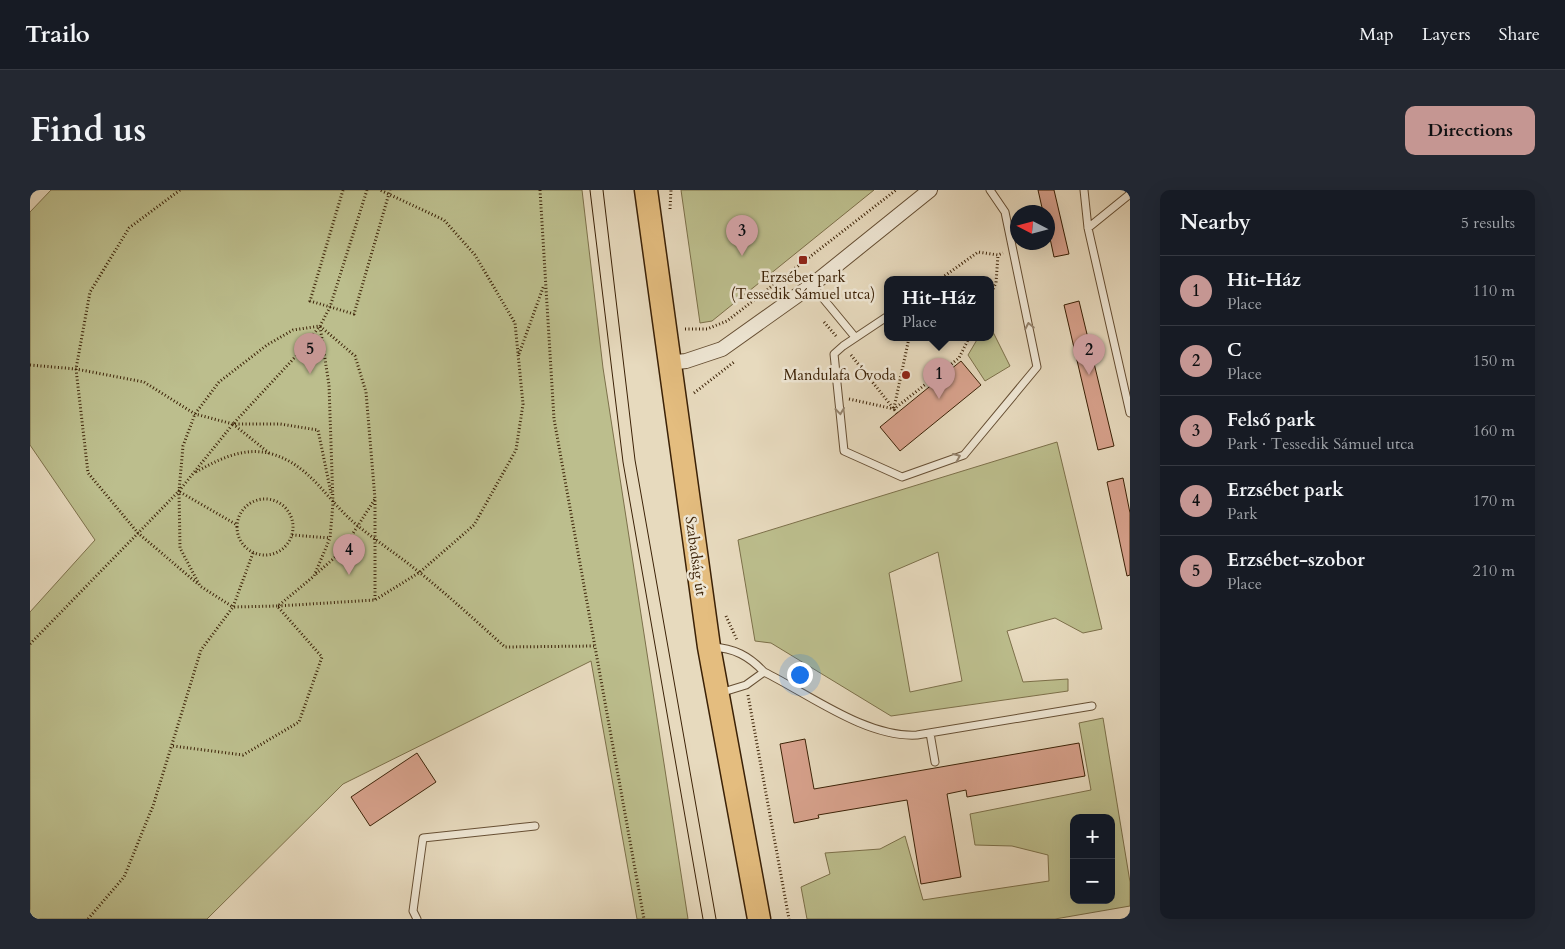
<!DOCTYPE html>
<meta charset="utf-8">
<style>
body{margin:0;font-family:Cardo,serif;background:#242831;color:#f1f3f6}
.controls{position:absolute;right:15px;bottom:15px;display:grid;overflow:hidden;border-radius:10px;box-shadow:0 5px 20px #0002}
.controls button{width:45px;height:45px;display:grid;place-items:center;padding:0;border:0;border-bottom:1px solid #363941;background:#171b24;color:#f1f3f6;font:25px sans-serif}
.compass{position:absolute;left:980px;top:15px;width:45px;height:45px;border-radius:50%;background:#171b24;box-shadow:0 5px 20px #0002;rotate:276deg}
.you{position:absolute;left:769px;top:484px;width:18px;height:18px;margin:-12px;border:4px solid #fff;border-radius:50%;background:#1a73e8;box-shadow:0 0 0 8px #1a73e833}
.badge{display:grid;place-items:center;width:32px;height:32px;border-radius:50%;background:#c59692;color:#111;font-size:16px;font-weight:700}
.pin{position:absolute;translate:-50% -41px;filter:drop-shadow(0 1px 2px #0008)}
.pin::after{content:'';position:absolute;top:26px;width:18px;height:15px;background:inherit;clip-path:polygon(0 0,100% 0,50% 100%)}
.popup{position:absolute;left:854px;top:86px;width:110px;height:65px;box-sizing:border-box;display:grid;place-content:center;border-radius:10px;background:#171b24;filter:drop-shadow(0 1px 4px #0005);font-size:16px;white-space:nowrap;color:#9ea1a6}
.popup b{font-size:19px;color:#f1f3f6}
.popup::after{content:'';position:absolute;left:50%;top:100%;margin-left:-10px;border:10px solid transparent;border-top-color:#171b24}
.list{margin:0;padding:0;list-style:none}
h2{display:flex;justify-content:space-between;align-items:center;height:65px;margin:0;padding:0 20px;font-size:21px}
h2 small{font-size:16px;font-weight:400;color:#9ea1a6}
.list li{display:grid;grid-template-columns:32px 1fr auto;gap:15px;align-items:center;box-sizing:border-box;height:70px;padding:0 20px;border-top:1px solid #363941}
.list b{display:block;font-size:19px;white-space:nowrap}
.list p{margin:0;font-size:16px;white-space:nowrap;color:#9ea1a6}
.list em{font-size:16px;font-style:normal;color:#9ea1a6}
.map{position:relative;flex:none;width:1100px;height:729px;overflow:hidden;border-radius:10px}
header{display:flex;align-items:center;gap:30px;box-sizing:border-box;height:70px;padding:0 25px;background:#171b24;border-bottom:1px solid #363941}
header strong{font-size:24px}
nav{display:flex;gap:28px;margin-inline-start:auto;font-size:18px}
.intro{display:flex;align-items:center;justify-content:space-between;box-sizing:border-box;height:120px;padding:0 30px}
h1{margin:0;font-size:35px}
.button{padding:12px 22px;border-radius:10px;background:#c59692;color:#111;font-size:18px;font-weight:700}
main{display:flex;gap:30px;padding:0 30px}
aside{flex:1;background:#171b24;border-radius:10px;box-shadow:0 5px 20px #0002}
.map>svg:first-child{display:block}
.green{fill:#bcbe8d;stroke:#7c704a;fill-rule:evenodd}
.building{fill:#d8a28d;stroke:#3b2106}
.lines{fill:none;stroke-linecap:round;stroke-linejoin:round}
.lane-casing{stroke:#664f34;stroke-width:9}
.street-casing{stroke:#664f34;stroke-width:16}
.primary-casing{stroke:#3b2106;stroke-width:25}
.path{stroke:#3b2106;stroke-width:3;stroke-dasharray:1 2.5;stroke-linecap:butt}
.lane{stroke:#efe7d5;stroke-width:7}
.street{stroke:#efe7d5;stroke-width:14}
.primary{stroke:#e4bd7f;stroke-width:22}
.tram{stroke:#3b2106;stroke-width:1}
.oneway{stroke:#95846e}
.poi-dot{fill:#8f2418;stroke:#efe7d5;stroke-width:2}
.labels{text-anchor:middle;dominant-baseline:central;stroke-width:5;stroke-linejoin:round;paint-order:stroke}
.poi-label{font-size:15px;fill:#3b2106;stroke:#efe7d5}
.street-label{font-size:15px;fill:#3b2106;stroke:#efe7d5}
</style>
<header>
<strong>Trailo</strong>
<nav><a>Map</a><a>Layers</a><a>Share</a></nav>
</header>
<div class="intro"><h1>Find us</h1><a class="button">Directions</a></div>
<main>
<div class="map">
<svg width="1100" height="729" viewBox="0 0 1100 729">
<rect width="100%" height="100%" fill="#e7dabe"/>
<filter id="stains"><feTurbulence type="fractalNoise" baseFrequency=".004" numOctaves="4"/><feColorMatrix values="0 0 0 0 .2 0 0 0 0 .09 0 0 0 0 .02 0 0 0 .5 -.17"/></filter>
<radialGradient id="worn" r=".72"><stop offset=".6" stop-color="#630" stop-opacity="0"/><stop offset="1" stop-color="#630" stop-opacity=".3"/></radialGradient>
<path class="green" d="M21,0H552L573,178L658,729H607L561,471L313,594L177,729H0V422L65,350L0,255V22Z
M651,0H844L682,131L670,133Z
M960,136L980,176L955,191L938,165L948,148H960Z
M1027,252L1072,439L1053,443L1025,428L977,441L993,492L1038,489V501L861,526L741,453L725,451L708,350ZM908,362L932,491L880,502L859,383Z
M1073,528L1100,692V716L1025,729H777L771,697L800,684L795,663L850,659L875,646L893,710L1019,691L1018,665L982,656L945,655L940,624L1061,600L1049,533ZM1044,628H1081V710H1044Z"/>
<path class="building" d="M1008,0H1024L1039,64L1024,67L1018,39V22H1013Z
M1049,111L1084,256L1068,260L1034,115Z
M931,171L951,195L870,261L850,237Z
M1093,288L1100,323V385L1097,386L1077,292Z
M775,549L784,599L1049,553L1055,586L937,607L936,600L917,604L931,687L891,694L877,610L788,625L789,628L764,633L750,554Z
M387,563L406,592L340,636L321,607Z"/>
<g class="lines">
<defs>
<path id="lane" d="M1054,0L1058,38L1100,223
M1058,38L1100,4
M782,95L825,147
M858,126L813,156L804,164L814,261L872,287L934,265L1007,177L975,22L960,0
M682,457C704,458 719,466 734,482C779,504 836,548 887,545L1062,516
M690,503L716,495L734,482
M900,543L905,572
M387,729L383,721L393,648L505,636"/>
<path id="street" d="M638,173L656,171L692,159L782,95L900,0"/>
<path id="primary" d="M616,0L679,457L729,729"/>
</defs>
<use href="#lane" class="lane-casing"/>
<use href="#street" class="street-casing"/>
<use href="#primary" class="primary-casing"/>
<path class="path" d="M150,0L99,38L60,102L46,179L58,283L108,343L168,394
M313,0L280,111L324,124L360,0
M510,0L524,229L614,729
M640,19L641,0
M909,90L948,62L968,65L973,63
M960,105L966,93L968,65
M794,132L806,146
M655,139H677L697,131L866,0
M489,164L514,95
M821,165L867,223
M0,175L46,179L114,192L165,224L203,234H250L288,240L301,303
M664,203L704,172
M819,209L864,219L929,168L939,148
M864,218L879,148
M203,234L239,263
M166,282C189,269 215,256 242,264C282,276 297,311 328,336C348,352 369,366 389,382C419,406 447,432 475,457L564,456
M150,302L207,335
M207 337a28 28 0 1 1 56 0a28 28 0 1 1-56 0Z
M262,345L300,348
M223,363L203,417L170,396L150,358L149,301L153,256L165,224L189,192L237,155L263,140L290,136L325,166L336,202L345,309V410
M286,384L311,362L345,309
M248,416L345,410L390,382L444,335L486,260L493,214L485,133L445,65L414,30L350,0
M696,426L707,450
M0,454L149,301L203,234L267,165L290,136L300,117L337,0
M718,505L759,729
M143,556L213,565L269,532L292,467L248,417
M58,729L94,687L123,616L171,460L203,417L248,416L284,386L300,348L303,313L299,195L290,136"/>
<use href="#lane" class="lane"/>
<use href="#street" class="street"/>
<use href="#primary" class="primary"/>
<path class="tram" d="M560,0L593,272L673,729
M573,0L605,270L686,729"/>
</g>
<defs><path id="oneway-chevron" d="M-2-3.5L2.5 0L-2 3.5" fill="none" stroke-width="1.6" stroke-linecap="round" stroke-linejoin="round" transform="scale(1.25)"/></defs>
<g class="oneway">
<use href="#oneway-chevron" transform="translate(999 136) rotate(-101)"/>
<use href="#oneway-chevron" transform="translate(810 221) rotate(84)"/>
<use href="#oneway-chevron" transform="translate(927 267) rotate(-23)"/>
</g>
<g class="poi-dot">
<rect x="768" y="65" width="10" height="10" rx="2.5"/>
<circle cx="876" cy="185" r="5"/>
</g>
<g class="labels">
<g class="poi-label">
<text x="773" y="87">Erzsébet park<tspan x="773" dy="17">(Tessedik Sámuel utca)</tspan></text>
<text x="866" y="185" text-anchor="end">Mandulafa Óvoda</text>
</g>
<g class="street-label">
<text transform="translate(666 366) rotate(82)">Szabadság út</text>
</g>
</g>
<rect width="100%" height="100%" filter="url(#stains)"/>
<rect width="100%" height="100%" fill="url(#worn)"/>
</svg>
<div class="controls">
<button>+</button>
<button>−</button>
</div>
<svg class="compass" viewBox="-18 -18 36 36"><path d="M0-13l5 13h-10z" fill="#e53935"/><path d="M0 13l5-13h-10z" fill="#9ea1a6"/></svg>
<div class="you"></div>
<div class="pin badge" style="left:909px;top:209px">1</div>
<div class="popup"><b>Hit-Ház</b>Place</div>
<div class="pin badge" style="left:1059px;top:185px">2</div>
<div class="pin badge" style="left:712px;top:66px">3</div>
<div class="pin badge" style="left:319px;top:385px">4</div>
<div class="pin badge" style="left:280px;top:184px">5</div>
</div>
<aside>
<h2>Nearby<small>5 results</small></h2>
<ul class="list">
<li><span class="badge">1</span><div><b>Hit-Ház</b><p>Place</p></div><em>110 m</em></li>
<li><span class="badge">2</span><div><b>C</b><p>Place</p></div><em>150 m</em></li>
<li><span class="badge">3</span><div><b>Felső park</b><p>Park · Tessedik Sámuel utca</p></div><em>160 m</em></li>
<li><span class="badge">4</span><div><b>Erzsébet park</b><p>Park</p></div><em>170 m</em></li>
<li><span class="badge">5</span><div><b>Erzsébet-szobor</b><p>Place</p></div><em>210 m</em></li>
</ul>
</aside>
</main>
